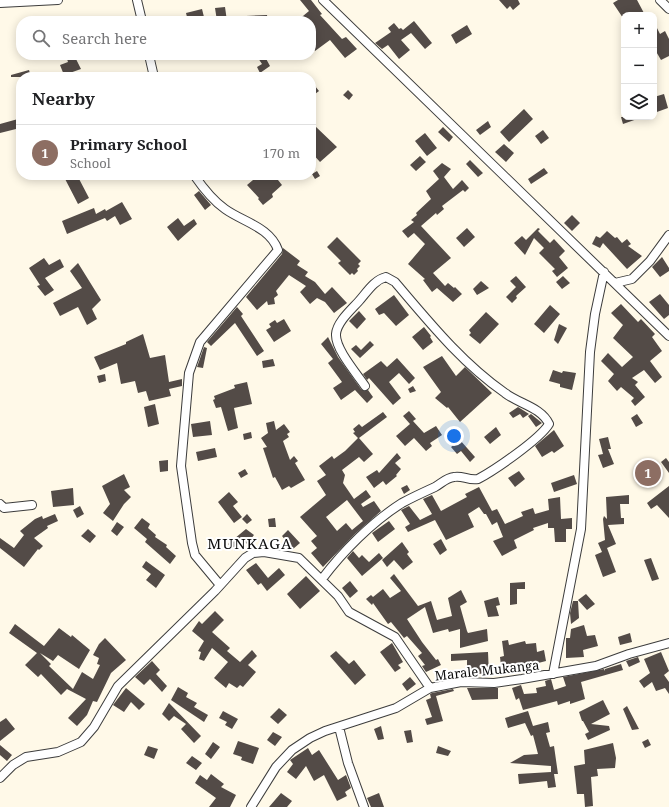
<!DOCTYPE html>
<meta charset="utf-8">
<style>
body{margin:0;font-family:"Noto Serif",serif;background:#f2f2f2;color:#202124}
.controls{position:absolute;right:12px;top:12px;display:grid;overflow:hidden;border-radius:8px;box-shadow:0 2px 10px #0003}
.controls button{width:36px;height:36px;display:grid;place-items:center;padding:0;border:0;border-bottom:1px solid #e0e0e0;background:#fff;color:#202124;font:20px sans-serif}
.you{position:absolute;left:454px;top:436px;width:14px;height:14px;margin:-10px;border:3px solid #fff;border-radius:50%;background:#1a73e8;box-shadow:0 0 0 6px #1a73e833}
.badge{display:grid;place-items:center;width:26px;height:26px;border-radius:50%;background:#7c3aed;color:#fff;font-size:13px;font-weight:700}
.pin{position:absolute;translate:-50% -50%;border:2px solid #fff;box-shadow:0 1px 4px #0006}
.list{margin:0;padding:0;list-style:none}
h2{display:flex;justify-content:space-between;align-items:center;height:52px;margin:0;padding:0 16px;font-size:17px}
h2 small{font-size:13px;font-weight:400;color:#757577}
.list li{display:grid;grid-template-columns:26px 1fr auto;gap:12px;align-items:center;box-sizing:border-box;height:56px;padding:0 16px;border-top:1px solid #e0e0e0}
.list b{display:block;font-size:15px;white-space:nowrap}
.list p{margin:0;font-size:13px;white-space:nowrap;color:#757577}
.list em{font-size:13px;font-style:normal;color:#757577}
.icon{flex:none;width:22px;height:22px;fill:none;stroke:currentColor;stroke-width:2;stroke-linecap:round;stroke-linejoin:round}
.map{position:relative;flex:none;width:669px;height:807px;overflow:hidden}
.search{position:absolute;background:#fff;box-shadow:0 2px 10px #0003;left:16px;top:16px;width:300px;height:44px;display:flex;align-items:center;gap:10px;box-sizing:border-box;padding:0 14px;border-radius:16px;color:#757577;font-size:15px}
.panel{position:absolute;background:#fff;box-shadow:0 2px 10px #0003;left:16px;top:72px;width:300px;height:108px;border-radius:16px}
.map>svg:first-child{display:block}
.building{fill:#534b47;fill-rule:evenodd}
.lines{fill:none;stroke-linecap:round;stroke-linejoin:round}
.street-casing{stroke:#3d3d3d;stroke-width:10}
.street{stroke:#fff;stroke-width:8}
.labels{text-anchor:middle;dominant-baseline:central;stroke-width:4;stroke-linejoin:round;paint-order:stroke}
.street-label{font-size:13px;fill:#0a0a0a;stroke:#fff}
.quarter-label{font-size:15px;letter-spacing:1px;fill:#0a0a0a;stroke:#fff}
</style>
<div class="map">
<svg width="669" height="807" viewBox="0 0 669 807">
<rect width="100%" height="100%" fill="#fff9e8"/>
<path class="building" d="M300,0H311L322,14L320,15L342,39L346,37L357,49L345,58L330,40L315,51L311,46V21H297L309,11Z
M499,0H518L520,4L513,10L510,6L507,9Z
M618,0H637L645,15H624L623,18L613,3Z
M225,7L227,21H217L215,8Z
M202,9L205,21H188L186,13Z
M267,15L268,21H246V16Z
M414,21L432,43L425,49L411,33L401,40L410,50L399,59L388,45L382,49L375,43L391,32L388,28L394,23L399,29L401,28L403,30Z
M654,22L660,34L665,31L669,39V56L661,60L654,48Z
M467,25L472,34L456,44L451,35Z
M256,55H264L270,66L260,73L257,67L262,64Z
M75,57L81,69L64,75L60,65L68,62L67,59Z
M29,70L31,77H11V75Z
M311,81L319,91L311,97Z
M348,90L353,95L349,100L343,95Z
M664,94L668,108L654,113V97Z
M524,109L533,119L509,142L500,132Z
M621,117H640V118L623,124Z
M18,119L20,128L0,133V124Z
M488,121L491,127L480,135L476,130Z
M315,126L337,147L320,162L311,152V131Z
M443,127L453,137L449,142L438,132Z
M543,130L549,138L541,144L535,136Z
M425,133L437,148L427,156L415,141Z
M504,144L514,153L506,162L495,152Z
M420,156L426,162L416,171L410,165Z
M470,160L483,173L478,177L466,164Z
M442,163L451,169L444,177L453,189L462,180L469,188L465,192L463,190L442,206L444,209L437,215L436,213L421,226L451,258L433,273L445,286L448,283L454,288L455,287L462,294L453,302L437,288L432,292L423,280L425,279L408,264L425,244L414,233L408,238L402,231L414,222L411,220L417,215L416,213L431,199L426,191L439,179L433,171Z
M544,168L548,173L531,184L528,179Z
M317,171L320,176L315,179L312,174Z
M63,175H77L89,198L78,204Z
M259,175H274L282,185L272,194L273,197L263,205L258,199L259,198L247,185Z
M199,191L211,205L205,210L194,195Z
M122,202L132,219L120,225L115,216L107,221L105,218L67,234L62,221L94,208L96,214L105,209L106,211Z
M572,215L580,223L572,231L564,223Z
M178,218L184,226L194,219L197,224L178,241L167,227Z
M467,228L475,237L464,247L456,238Z
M538,228L540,229L538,231L550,243L554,239L565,251L559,257L568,268L557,277L552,271L555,269L539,253L544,248L534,238L525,255L514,243L522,236L526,240Z
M607,231L615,238L617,237L622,243L627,239L631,244L628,246L642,256L627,269L603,243L600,248L592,244L596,236L600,238Z
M337,237L361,261L358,264L360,266L357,269L358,271L354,275L352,273L350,275L338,263L341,261L327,247Z
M283,248L300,261L297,265L308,272L305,276L315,282L325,294L332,287L347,303L334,313L325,302L317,298L310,304L300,292L306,286L289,275L276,291L278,295L274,298L275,304L268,305L267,301L257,310L246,297L282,254Z
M662,257L669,268V271L660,277L652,267Z
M44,258L49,265L60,259L64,267L45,278L54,290L45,296L37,286L40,285L29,268Z
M78,263L101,300L92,309L97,319L87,325L78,307L60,316L53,303L82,288L70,271Z
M516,276L526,287L516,296L517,298L512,303L506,297L516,287L510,281Z
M563,276L570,283L562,289L556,282Z
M481,281L489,288L477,295L473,289Z
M660,294L669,305V315L664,319L649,302Z
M394,295L409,315L396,326L384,313L379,315L375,309Z
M621,304L638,322L641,319L655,334L652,337L662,351L650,361L662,377L655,383L644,370L632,378L638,382L635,385L645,397L635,406L631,401L634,398L621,387L617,391L608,381L614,374L601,361L608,353L622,367L633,357L613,338L623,325L611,313Z
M550,305L560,314L544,333L534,324Z
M237,307L243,314L241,316L264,351L257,356L235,323L211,346L207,342Z
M359,311L366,319L357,329L349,321Z
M486,312L499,324L480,344L469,335L471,333L469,330Z
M284,319L291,331L274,342L266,330L271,327L269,324L275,320L277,323Z
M559,324L567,328L558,344L554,340Z
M424,327L431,336L430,337L433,342L423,350L412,337Z
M143,334L150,358L165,355L169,382L182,379V386L169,389L171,396L149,401L146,391L138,393L135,381L121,384L117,363L100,370L94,357L126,344V342Z
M328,337L338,357L361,389L365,391L368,390L373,397L367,403L355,390L341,400L333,388L342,382L328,363L333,359L321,344Z
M370,341L374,345L360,358L351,349L356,345L361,350Z
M204,347L207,348L203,368L197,367Z
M442,356L456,376L465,367L492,393L460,422L448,407L447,408L435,398L441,392L423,367Z
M397,358L415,378L409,384L399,373L389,382L401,398L393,405L369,378L367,380L363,374L381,361L387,367Z
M273,359L275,366L263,368L262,361Z
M553,370L562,373L563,371L576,373L572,390L560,387V384L549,381Z
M105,374L106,381L99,383L97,376Z
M247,382L252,404L234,408L238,428L228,431L221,407L216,408L213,400L215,399L214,396L235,388L234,385Z
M413,386L416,391L410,393L408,389Z
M155,404L159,424L148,427L144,407Z
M518,407L529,414L523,418L520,414L513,418L509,413Z
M409,411L416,419L413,421L424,433L436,426L442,435L430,443L432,446L426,451L414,438L405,446L396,436L410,424L403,416Z
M383,412L387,417L359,438L373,454L364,462L359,457L342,470L345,475L343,483L354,499L366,490L371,497L361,504L363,507L374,501L381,511L355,534L323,567L311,553L317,548L311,541L317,536L300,517L326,495L317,481L326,475L319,466L332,456L334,459L345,451L358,438L353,433L355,432L353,429L359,424L362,427ZM347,500L363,521L352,530L346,523L337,531L326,517Z
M531,414L542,423L536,427L528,416Z
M637,414L643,423L636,427L631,418Z
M210,421L212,435L193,437L191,424Z
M274,421L276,430L284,424L290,432L287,434L289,437L283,441L290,460L294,456L298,461L295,463L305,480L291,488L289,486L282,490L275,477L273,478L263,448L267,447L261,438L268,433L266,423Z
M496,427L501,435L490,444L484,437Z
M554,430L564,446L554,453L552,451L542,457L535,446Z
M251,432L252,438L244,440L243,434Z
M608,437L611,449H608L614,464L603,468L598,455L603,454L599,439Z
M460,440L475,457L470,462L461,451L457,454L451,447Z
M215,448L217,457L198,461L196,452Z
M397,453L401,458L395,463L401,469L396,475L397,476L386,485L383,481L374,488L366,477L377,470L379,473Z
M666,458L669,462V473L661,462Z
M168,460V471L160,472L159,461Z
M245,469L248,474L241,478L238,473Z
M519,471L525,479L515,487L508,478Z
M124,474L130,487L124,490L131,497L124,504L113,521L103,513L110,504L102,486Z
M574,475L577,484L554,492L551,483Z
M407,485L410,490L404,494L401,488Z
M669,486V518L657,505L651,509L647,503Z
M479,487L492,511L497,509L505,524L523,516L521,512L533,508L535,514L549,510L548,499L560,497L561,519L572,518V529H566V542H555L554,528H548V523L533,528L534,530L514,540L517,548L502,556L493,541L503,537L497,522L492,525L486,514H484L479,507L468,514L474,527L446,540L435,520L408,532L405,527L410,524L401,510L409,506L420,520L432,514L423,499L432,495L441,511L467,497L465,494Z
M73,488L74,505L53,507L51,491Z
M229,492L238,502L233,506L242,517L234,523L218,502Z
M629,495V504H620L621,518H624V524L608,525L616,544L607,548L616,572L603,577L595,555L602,552L598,543L605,540L603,519L604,516L607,519L606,497Z
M80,506L84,514L77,518L73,510Z
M55,514L58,521L47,526L48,528L34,538L43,546L39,550L38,549L24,567L0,548V538L14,548L24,535L20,531L35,519L42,516L43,519Z
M247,514L252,520L247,524L242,519Z
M142,518L150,524L148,528L156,535L155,537L167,545L166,547L176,556L170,564L145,542L147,539L134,528Z
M275,518L276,527H269L268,519Z
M389,521L395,529L378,542L372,533Z
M117,522L124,527L117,536L111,531Z
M88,529L96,536L90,543L81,536Z
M246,529L254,535L247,544L245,542L235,551L228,544Z
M288,530L300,543L293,549L282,536Z
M441,539L447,550L440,555L433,544Z
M402,542L409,552L407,554L413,562L403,570L394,560L387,567L382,560Z
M353,551L359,558L362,555L369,562L379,553L383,558L362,576L347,558Z
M651,558L659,579L652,581L644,560Z
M146,561L165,575L156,588L146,580L151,574L142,567Z
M256,563L268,578L279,568L285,575L267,591L261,583L258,585L246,570Z
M394,574L418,606L431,601L437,620L452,616L448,598L461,590L467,602L460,606L467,631L468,633L487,629L488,641L460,648V629L449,632L448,629L433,633L425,607L407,619L422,642L436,660L438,659L441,665L426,672L422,666L425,665L418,656L422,653L407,636L404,638L391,622L388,624L373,603L372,605L366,599L371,595L373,597L383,589L390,598L401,591L390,578Z
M306,576L320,591L300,609L287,594Z
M350,581L358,591L350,598L342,588Z
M525,582V589H517V604L510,605V583Z
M586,594L595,604L587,610L578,600Z
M498,597L500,605L496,606L499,616L488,617L484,601Z
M573,601H578L579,618L571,624L570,613Z
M215,611L224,620L212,632L230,648L227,651L240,662L252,650L257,656L248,665L256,672L243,687L240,685L237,688L229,683L226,688L214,678L228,662L212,648L204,661L199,659L201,652L198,651L204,641L192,631L199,621L202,624Z
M15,624L44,646L59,628L71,637L72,635L90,650L79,669L58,655L53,661L40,653L51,664L49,666L73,689L82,672L93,679L100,665L97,664L99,658L93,655L99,644L105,638L126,660L111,673L97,702L93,701L87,715L77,726L68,718L86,699L67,689L61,695L41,674L38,677L25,665L37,653L9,633Z
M584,625L587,636L595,635L598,646L583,650L584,657L566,658V638H570L571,629Z
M630,633L632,642L620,645L618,637Z
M508,640L509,645L525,641L526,644L536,643L537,652L544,650L546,661L515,669V673L502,674L500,657L504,656L502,641Z
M392,643L403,662L398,665L401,668L395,672L380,652Z
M336,651L349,664L354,660L366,675L355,685L330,656Z
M488,652L489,675L467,672V660L451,661V654Z
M661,652L669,671L664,675L669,682V694L665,688L656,691L652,682L644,688L639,681L650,673L644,659Z
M638,657L640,662L629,667L626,661Z
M152,661L160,670L156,674L167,686L162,692L150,679L144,685L135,677Z
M621,664L623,670L581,682L585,699L570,704V701L558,705L557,701L523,710L519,698L516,700L512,688L521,685L524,694L537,693L536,688L546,686L545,681L551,679L554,690L566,686L563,677L604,669V671L605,669Z
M410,677L416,684L407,691L402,684Z
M178,687L188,693L186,697L197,703L194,707L208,715L204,722L171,700Z
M126,688L145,704L139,710L131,702L124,712L113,705Z
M467,688H498V699L472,700Z
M453,689L454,691L436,696L443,721L427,725L425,719L432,717L426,700L431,698L430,694L432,693Z
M603,700L610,714L591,724L609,726L610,730L588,740L585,734L589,732L583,721H582L579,712Z
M169,703L201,736L194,743L181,729L186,724L174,716L169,721L162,714Z
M627,706L639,729L632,730L623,709Z
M279,708L287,715L278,724L270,717Z
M223,711L238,719L232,729L225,725L227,722L219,718Z
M528,711L533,726L548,722L550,732L546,733L550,747L554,746L558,774H554L556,787L548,788L547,781L519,784L518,774L551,772V766L510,763L524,755L538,754L533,735L531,736L525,723L508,728L505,718Z
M6,718L15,729L0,741V722Z
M381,726L384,739L378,740L374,729Z
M411,730L413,742L407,743L404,731Z
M273,732L282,737L275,746L267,740Z
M648,739L651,745L645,748L642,742Z
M238,741L259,748L253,764L241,760L242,757L233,754Z
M213,742L220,747L211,759L205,754Z
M613,743L616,758L615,768L597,769L598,776L591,777L593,806L585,807L584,794H577L574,766L585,764L584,750Z
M0,745L12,755L7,761L0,755Z
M148,746L158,749L154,759L144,755Z
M438,746L451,751L448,756L436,753Z
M308,748L312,755L319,750L338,780L346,775L351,788L345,792L347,796L337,801L324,775L314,781L306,766L296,779L287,772L293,764L290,760Z
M192,756L202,763L196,770L186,763Z
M211,774L224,784L221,787L236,795L230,807H209L216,798L195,783L200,775L207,780Z
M281,793L292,801L287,807H269Z
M379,793L384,807H371L367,798Z"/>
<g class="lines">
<defs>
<path id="street" d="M137,0L142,21
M323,0L669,336
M660,0L669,9
M0,3L58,0
M149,55L154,77
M194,175C203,188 212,200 225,209C243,222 270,227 278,250L200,342L189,373L181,466L192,543L195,555L220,585
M615,283L632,279L650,261L669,235
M0,504L4,508L32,505
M322,579C343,551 372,522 402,503C413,497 424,492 435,487C442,483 446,478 454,477C462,475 469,481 478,479C495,470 540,439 549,424C541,407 519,404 505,393C462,363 429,322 395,282L386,277C374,280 367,292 359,301C351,310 337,322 336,334C335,349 357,374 365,386
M553,674L581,529L590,352L595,314L604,272
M339,727L348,763L364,807
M0,778L13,765L26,757L58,752L81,742L94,727L118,686L215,591L245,558L253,553L264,552L299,558L338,596L349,612L395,637L430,688
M251,807L276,767L292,750L310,738L325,731L396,708L430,688L461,682L494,683L522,679L596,666L629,654L669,643"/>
</defs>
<use href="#street" class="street-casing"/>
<use href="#street" class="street"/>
</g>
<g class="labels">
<g class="street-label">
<text transform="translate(487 670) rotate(-6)">Marale Mukanga</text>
</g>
<g class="quarter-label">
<text x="250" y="543">MUNKAGA</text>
</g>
</g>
</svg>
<div class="controls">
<button>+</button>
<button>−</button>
<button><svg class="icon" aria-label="layers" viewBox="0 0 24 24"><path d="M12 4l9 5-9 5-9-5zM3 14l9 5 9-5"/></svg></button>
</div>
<div class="you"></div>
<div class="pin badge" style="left:648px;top:473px;background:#8d6e63">1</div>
<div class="search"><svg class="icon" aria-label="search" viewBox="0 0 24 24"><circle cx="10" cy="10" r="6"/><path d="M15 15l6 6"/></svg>Search here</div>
<section class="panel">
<h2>Nearby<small></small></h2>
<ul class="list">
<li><span class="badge" style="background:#8d6e63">1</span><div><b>Primary School</b><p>School</p></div><em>170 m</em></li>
</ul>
</section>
</div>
